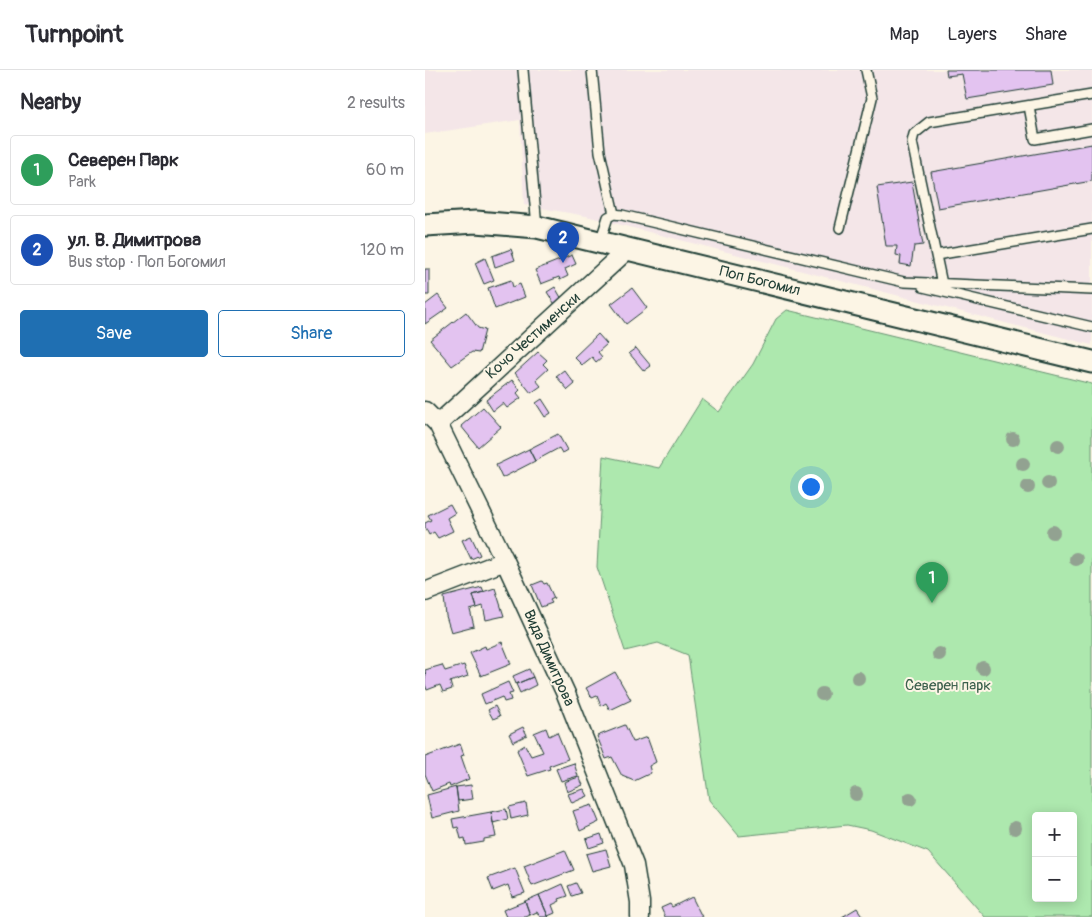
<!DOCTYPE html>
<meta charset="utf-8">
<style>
body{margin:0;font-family:Pangolin,sans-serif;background:#f7f7f7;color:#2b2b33}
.controls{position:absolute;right:15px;bottom:15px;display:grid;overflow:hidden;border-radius:5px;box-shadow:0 2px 12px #0003}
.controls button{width:45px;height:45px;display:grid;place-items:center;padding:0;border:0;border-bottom:1px solid #e1e1e2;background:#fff;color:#2b2b33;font:25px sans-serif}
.you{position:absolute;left:385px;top:416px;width:18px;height:18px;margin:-12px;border:4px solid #fff;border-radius:50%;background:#1a73e8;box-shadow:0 0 0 8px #1a73e833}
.badge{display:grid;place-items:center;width:32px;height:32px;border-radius:50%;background:#1f6fb2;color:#fff;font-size:16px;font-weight:700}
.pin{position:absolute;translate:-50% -41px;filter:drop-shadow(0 1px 2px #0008)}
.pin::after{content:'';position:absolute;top:26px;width:18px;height:15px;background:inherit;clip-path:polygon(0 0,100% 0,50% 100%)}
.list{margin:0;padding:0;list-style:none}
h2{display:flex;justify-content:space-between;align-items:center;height:65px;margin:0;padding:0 20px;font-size:21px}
h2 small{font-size:16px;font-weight:400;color:#7c7c81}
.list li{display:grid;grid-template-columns:32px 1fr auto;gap:15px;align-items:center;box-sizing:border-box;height:70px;margin:0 10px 10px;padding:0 10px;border:1px solid #e1e1e2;border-radius:5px}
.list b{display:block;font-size:19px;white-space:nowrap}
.list p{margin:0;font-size:16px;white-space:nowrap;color:#7c7c81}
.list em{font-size:16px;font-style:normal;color:#7c7c81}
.actions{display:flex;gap:10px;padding:15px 20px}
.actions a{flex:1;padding:11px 0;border:1px solid #1f6fb2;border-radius:5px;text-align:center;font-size:18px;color:#1f6fb2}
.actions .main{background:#1f6fb2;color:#fff}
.map{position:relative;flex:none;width:667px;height:847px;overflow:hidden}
header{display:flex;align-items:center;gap:30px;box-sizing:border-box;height:70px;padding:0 25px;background:#fff;border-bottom:1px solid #e1e1e2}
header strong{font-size:24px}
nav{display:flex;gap:28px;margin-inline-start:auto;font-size:18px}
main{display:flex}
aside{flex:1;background:#fff}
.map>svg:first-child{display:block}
.built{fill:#f4e6e8}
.green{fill:#ade8ae;stroke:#669271;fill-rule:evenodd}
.building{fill:#e3c3f0;stroke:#1f3d34}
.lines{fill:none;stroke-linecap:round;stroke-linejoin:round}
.service-casing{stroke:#1f3d34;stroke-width:12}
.minor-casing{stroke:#1f3d34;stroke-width:21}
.tertiary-casing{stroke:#1f3d34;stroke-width:25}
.service{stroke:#fcf5e5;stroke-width:9}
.minor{stroke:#fcf5e5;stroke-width:18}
.tertiary{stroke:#fcf5e5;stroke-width:21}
.tree{fill:#92a291}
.labels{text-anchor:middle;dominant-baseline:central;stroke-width:4;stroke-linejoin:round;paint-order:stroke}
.street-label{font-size:15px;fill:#1f3d34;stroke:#fcf5e5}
.park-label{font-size:15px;fill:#3b5f4c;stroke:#fcf5e5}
</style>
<header>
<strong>Turnpoint</strong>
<nav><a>Map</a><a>Layers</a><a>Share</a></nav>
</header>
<main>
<aside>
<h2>Nearby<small>2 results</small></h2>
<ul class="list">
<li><span class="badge" style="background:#2e9e5b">1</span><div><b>Северен Парк</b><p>Park</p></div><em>60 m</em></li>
<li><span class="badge" style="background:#1a4fb4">2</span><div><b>ул. В. Димитрова</b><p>Bus stop · Поп Богомил</p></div><em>120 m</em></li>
</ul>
<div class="actions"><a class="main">Save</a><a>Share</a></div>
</aside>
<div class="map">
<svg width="667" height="847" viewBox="0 0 667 847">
<rect width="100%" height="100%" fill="#fcf5e5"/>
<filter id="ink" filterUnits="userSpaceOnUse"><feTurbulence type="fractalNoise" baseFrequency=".02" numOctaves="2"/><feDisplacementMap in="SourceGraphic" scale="10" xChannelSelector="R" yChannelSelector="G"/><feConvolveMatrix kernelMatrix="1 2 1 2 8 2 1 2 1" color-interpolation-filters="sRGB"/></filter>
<g filter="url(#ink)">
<path class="built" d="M0,0H667V275L161,146L99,135L95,50L0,64Z"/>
<path class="green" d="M362,240L667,314V847H560L503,782L446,760L422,755L314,766L284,730L263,585L233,573L200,581L172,497L178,386L234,398L277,329L294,342L328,294L351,249ZM611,746H648V828H611Z"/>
<path class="building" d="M521,0H626L628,15L542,29L537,4L522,6Z
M667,74V111L513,138L506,102Z
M487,112L498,175L489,176L486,196L475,194L476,186L471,185L472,176H461L452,117Z
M86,179L90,190L70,197L67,186Z
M147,185L151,194L140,199L143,206L135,210L134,207L116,214L110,200Z
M60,188L69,210L59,214L50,193Z
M0,199H4V225H0Z
M86,210L88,217L95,214L100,227L70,239L63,218Z
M130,217L138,231L131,236L122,222Z
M207,218L222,238L201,254L186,234Z
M13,225L23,238L0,254V235Z
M41,242L53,258L60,260L54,283L47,282L27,296L5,270Z
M173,264L182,274L173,282L177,287L171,292L167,287L157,295L149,287Z
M211,278L226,296L219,301L204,283Z
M113,282L122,290L118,294L123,299L111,310L116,316L106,323L90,303Z
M139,300L150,314L143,320L131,306Z
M87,310L95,320L92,323L96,328L82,338L78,333L68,341L61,330Z
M117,329L126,343L120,347L111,333Z
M58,337L76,357L53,377L36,356Z
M133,364L142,380L137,383L134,378L110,391L104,379Z
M104,379L110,391L77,408L71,395Z
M25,434L30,443L22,448L28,461L13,468L9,462L4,465L0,457V453L6,450L3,445Z
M46,466L55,485L46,489L37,470Z
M117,511L119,514L122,513L129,528L125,530L127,533L116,537L107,515Z
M57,517L59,522L48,525L52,538L45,540L49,556L26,562L21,546L19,527Z
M70,518L79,546L61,550L58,536L52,538L48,525Z
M77,572L86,594L56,606L45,583L60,576L61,579Z
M17,595L20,601L39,595L43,606L25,612L27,619L18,622L15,615L2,620L0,614V608L1,607L0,600Z
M104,599L108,607L91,614L88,606Z
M190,602L206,630L185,640L181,633L176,636L172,626L167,628L161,618Z
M108,607L111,615L95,623L91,614Z
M83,612L88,623L84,624L86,630L79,632L77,627L60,634L56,624Z
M70,636L75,646L68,649L63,640Z
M200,655L208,672L222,667L231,692L224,696L226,703L209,711L197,706L187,687L181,689L172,666Z
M98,657L102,665L88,672L84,664Z
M121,658L124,666L132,662L143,689L124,696L125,699L103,706L92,680L100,675L106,686L118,682L109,663Z
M35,674L39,685L36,686L44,709L25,717L24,714L7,721L0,704V687Z
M149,693L153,706L136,711L131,699Z
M154,707L158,715L142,722L139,712Z
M46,715L48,729L33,731L31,717Z
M31,717L34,741L7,748L2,725Z
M159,719L163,726L147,733L143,724Z
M101,733L103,745L86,749L84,737Z
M167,735L174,752L155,761L148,741Z
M81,739L83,749L68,753L66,742Z
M66,742L71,767L59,769V772L41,775L40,768L36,769L33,757L29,758L27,749Z
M176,764L179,773L164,778L161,769Z
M181,779L186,796L167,801L161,784Z
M140,780L149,800L107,816L99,796Z
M90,798L100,823L87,827L83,815L68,821L63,808Z
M151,813L156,823L147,826L143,816Z
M138,814L143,826L134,829L135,831L127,835L130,843L123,846L114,825Z
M114,825L123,846L124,847H115L112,842L105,845L100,831Z
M267,827L277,847H240L236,838L245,834L247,837Z
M100,831L105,845L101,847H81L78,840Z
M432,838L438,847H417Z"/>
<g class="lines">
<defs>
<path id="service" d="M98,0L112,157
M167,0L175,82L189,144
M604,36L610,69L667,59
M415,158L447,28L441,0
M175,172L183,147L189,144L197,145L479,212L667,220
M511,185L667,159
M517,214L487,72L489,64L504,52L667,25
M498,217L667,257"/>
<path id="minor" d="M0,341L13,354L80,491L141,624L209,795L215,832V847
M13,354L203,179
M0,522L80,491"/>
<path id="tertiary" d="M0,155L51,152L112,157L667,292"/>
</defs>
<use href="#service" class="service-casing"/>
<use href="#minor" class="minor-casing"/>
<use href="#tertiary" class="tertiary-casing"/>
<use href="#service" class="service"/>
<use href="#minor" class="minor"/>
<use href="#tertiary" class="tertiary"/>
</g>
<g class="tree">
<circle cx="588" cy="369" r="7"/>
<circle cx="633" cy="376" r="7"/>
<circle cx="598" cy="394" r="7"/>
<circle cx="623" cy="413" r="7"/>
<circle cx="603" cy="417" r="7"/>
<circle cx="628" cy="462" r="7"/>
<circle cx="651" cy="489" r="7"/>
<circle cx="514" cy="584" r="7"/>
<circle cx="558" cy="598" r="7"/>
<circle cx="433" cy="608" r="7"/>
<circle cx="397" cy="624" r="7"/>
<circle cx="431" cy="724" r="7"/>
<circle cx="485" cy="729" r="7"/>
<circle cx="590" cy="758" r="7"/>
</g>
</g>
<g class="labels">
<g class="street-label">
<text transform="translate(335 211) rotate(14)">Поп Богомил</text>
<text transform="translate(108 266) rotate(-42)">Кочо Честименски</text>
<text transform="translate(124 588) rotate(66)">Вида Димитрова</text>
</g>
<g class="park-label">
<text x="523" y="615">Северен парк</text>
</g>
</g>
</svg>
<div class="controls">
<button>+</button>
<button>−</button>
</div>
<div class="you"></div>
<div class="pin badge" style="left:507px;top:533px;background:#2e9e5b">1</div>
<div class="pin badge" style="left:138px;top:193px;background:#1a4fb4">2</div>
</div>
</main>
